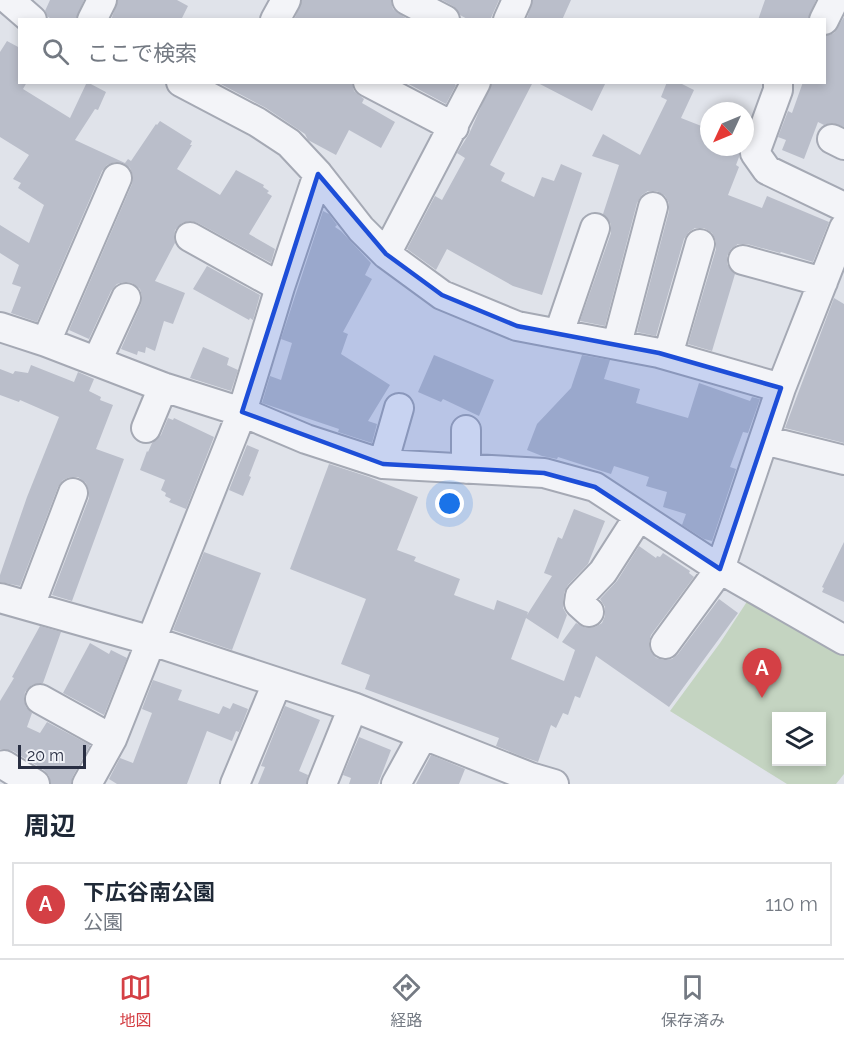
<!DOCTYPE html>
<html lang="ja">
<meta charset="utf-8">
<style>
body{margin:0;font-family:Raleway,"Noto Sans JP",sans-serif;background:#f6f6f7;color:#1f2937}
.controls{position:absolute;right:18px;bottom:18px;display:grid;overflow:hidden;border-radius:0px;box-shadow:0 3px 9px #0003}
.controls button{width:54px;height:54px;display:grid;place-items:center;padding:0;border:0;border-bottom:2px solid #e0e1e3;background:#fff;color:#1f2937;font:30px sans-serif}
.compass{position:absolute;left:700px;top:102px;width:54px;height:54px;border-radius:50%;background:#fff;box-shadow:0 3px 9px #0003;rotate:226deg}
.scale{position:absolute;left:18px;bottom:15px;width:68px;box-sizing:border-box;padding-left:6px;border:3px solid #282e42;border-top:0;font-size:16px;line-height:21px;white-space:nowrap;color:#282e42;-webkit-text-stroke:4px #f0f2f7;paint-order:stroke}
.you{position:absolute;left:450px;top:504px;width:21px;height:21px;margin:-15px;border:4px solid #fff;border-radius:50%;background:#1a73e8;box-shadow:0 0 0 9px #1a73e833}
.badge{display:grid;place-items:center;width:39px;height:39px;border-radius:50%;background:#d44045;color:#fff;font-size:20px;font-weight:700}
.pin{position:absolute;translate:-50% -50px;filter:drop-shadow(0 2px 3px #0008)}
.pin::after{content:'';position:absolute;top:32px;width:21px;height:18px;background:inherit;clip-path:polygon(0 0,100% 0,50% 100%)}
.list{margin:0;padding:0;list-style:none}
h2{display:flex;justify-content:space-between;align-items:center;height:78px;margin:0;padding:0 24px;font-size:26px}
h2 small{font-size:20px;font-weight:400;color:#747a83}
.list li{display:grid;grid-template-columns:39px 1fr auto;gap:18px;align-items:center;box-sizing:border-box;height:84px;margin:0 12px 12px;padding:0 12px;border:2px solid #e0e1e3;border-radius:0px}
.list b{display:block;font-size:22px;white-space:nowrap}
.list p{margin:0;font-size:20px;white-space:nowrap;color:#747a83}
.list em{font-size:20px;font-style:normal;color:#747a83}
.icon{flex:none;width:33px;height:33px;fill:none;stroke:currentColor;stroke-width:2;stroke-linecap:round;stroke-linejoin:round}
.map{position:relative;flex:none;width:844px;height:784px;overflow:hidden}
.search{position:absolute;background:#fff;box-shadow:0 3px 9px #0003;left:18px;right:18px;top:18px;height:66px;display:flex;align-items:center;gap:15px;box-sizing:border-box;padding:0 21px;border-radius:0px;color:#747a83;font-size:22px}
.sheet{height:174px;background:#fff}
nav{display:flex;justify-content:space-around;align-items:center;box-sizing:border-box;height:84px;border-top:2px solid #e0e1e3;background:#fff;font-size:16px;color:#747a83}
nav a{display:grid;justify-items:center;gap:3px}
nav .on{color:#d44045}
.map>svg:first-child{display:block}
.green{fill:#c4d4c1;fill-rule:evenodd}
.building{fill:#babeca}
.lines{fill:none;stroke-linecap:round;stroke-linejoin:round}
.minor-casing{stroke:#a5a9b4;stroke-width:32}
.minor{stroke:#f3f4f8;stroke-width:28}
.marked{fill:#1d4ed8;fill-opacity:0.2;stroke:#1d4ed8;stroke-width:4.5;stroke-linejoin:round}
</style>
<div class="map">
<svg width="844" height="784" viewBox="0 0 844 784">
<rect width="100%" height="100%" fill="#e0e3ea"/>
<path class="green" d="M748,600L844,653V774L836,784H787L670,711L720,643ZM776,716H822V762H776Z"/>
<path class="building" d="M50,0H84L76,20H54L48,17L45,11Z
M118,0H177L188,6L181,20H111Z
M302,0H391L393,9L407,19L294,20Z
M442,0H499L490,20H469L460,15L453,6Z
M533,0H571L562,20H531L527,18Z
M765,0H816L808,20H758Z
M844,17V127L832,123L824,125L818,122L804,159L782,150L786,140L778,137L788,111L792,113L803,82H825V36L834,33Z
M7,41L20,48V82H27L23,89L70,118L87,82L106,92L98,110L95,109L75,140L125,163L128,159L131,161L156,124L157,125L160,121L192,141L190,145H192L177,169L220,195L236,170L264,185L263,187L269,191L267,193L272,196L249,234L275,249L271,263L198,223L190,221L182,223L175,230L174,237L175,243L155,281L185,293L173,324L164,321L155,351L146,347L145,353L138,351L137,355L121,349L141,304L142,296L140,289L132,283L124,282L117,284L111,291L89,339L69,330L132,184L133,176L130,168L123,163L115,162L107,165L102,171L37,322L11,313L21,287L12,284L19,265L0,253V225L29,243L44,205L18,188L21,183L13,179L29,155L0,137V52Z
M217,82H352L354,91L364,99L362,103L395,122L381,148L349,130L336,155L308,140L305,134L266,108Z
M405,82H452L456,85L446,104Z
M492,82H533L490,165L505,173L501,181L534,197L542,177L554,181L561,164L582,173L542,295L513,286L447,249L436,270L407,249L435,196L442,200L465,158L457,153L469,134Z
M536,82H606L592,111Z
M667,82H678L694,90L681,118L709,129V147H740L739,157L736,165L739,167L728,195L762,208L767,196L829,222L813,262L781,252L780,253L747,244H738L731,249L727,256V264L735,274L712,351L688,344L716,249V241L712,233L704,228H695L689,232L684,239L656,336L637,332L669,211V203L665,196L657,191H648L642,195L637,203L605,326L580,321L611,233V224L603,214L619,165L592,156L603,134L640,155L667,100L661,97Z
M323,211L329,214L337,225L335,227L341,231L371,263L365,275L372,279L343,332L348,334L341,354L390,385L368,421L377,424L372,443L338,432L339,429L262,403L270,376L281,380L292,343L281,339Z
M207,266L260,295L253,320L250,318L249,320L193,289Z
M834,298L844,304V443L785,428Z
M203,347L229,358L227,365L238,370L231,391L190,378Z
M434,355L494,380L479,416L443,399L441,402L418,392Z
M582,355L610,360L604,379L640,389L636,403L688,418L699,383L750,401L752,397L760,399L748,433L743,432L730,467L736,469L712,541L704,539L682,525L686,514L663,507L667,492L646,486L649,477L614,466L611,474L558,457L557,459L542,456L527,450L537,424L571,388Z
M31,365L74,382L78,372L94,379L89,391L101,397L100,400L113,405L96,449L124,459L72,601L52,595L89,498V491L86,483L78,477H70L63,480L58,487L20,586L0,582V575L27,497L59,417L20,400L19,402L0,395V369L13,374L15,371L28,373Z
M168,418L173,420L174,418L214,437L186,509L169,502L171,499L165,496L166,493L161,490L165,480L140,470L147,451L148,452L152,443L161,435Z
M247,445L259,450L249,476L251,477L243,496L229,490Z
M329,464L369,477L418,497L397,550L416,557L414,561L460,579L454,595L494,610L497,600L528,612L527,615L552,576L544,573L558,537L562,539L574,509L605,521L588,564L568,585L564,593L563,608L567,615L558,639L526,618L511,659L564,681L575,650L562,642L576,623L586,628L595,627L602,623L605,616V607L600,599L617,581L639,546L656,558L657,556L660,557L663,553L690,571L689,573L694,577L651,635L649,642L650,650L656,658L664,660L672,659L678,654L719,599L738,613L669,707L596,656L580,698L575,696L568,715L563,713L556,728L551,725L538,762L521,756L496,746L499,738L365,689L370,675L341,664L366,599L290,569Z
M844,542V602L822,592L824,588L822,587Z
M204,552L261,573L232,650L173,630Z
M40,626L61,632L43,683L32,685L25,692L24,699L26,707L32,713L27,727L40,733L47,722L90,745L73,776L71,784H51L49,776L44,770L13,751L0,749V701L14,678L12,677Z
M90,643L109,654L111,650L127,658L104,715L63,693Z
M153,680L182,690L178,700L219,714L223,706L230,709L233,703L248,709L239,732L236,731L232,741L207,731L187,784H117L109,779L120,758L133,763L152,713L142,709Z
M285,706L320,720L299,771L308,775L306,784H258L265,767L261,766Z
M359,737L391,750L378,784H349L351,778L343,775Z
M431,755L465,769L459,784H416Z"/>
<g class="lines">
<defs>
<path id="minor" d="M9,0L32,20
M407,0L445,20
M92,20L102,0
M275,20L286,0
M508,20L517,0
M824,20L834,0
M181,82L257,122L289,143L318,174L361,229L386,254L442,295L517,326L659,353L781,388
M368,82L454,127
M778,82V90L755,153L767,170L844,207
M832,139L844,145
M190,237L280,287
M386,254L476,82
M743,260L823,282
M0,327L46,342L163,387L242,412L306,439L383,464L544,473L595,487L720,569L844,640
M559,333L595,228
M46,342L117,178
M617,344L653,207
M668,355L700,244
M97,361L126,298
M146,428L163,387
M764,440L844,460
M383,464L399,408
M466,469V430
M0,598L152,641L353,707L530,777L554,784
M30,606L73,493
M589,612L579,603L580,596L603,572L639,516
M665,644L720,569L781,388L844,228
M40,699L112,739
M4,765L35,784
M87,784L112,739L242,412L280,287L318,174
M235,784L277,683
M322,784L353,707
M396,784L423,735"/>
</defs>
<use href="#minor" class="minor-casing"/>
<use href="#minor" class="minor"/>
</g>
<path class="marked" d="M318,174L386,254L442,295L517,326L659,353L781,388L720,569L595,487L544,473L383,464L242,412Z"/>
</svg>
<div class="controls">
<button><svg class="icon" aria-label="layers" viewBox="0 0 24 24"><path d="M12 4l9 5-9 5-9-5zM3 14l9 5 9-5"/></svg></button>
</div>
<svg class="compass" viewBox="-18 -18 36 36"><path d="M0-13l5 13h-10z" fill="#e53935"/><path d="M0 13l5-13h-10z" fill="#747a83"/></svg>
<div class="scale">20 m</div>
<div class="you"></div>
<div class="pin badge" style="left:762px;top:698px">A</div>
<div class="search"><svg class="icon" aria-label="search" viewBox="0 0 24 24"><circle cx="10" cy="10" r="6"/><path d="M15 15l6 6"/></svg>ここで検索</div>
</div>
<section class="sheet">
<h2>周辺<small></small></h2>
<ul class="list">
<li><span class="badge">A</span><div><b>下広谷南公園</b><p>公園</p></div><em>110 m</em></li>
</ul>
</section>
<nav>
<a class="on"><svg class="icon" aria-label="map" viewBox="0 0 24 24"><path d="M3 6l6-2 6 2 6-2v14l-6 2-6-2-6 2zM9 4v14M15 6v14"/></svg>地図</a>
<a><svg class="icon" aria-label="directions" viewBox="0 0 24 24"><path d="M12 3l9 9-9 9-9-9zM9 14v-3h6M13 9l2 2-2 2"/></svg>経路</a>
<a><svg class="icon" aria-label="saved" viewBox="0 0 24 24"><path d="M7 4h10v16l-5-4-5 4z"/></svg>保存済み</a>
</nav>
